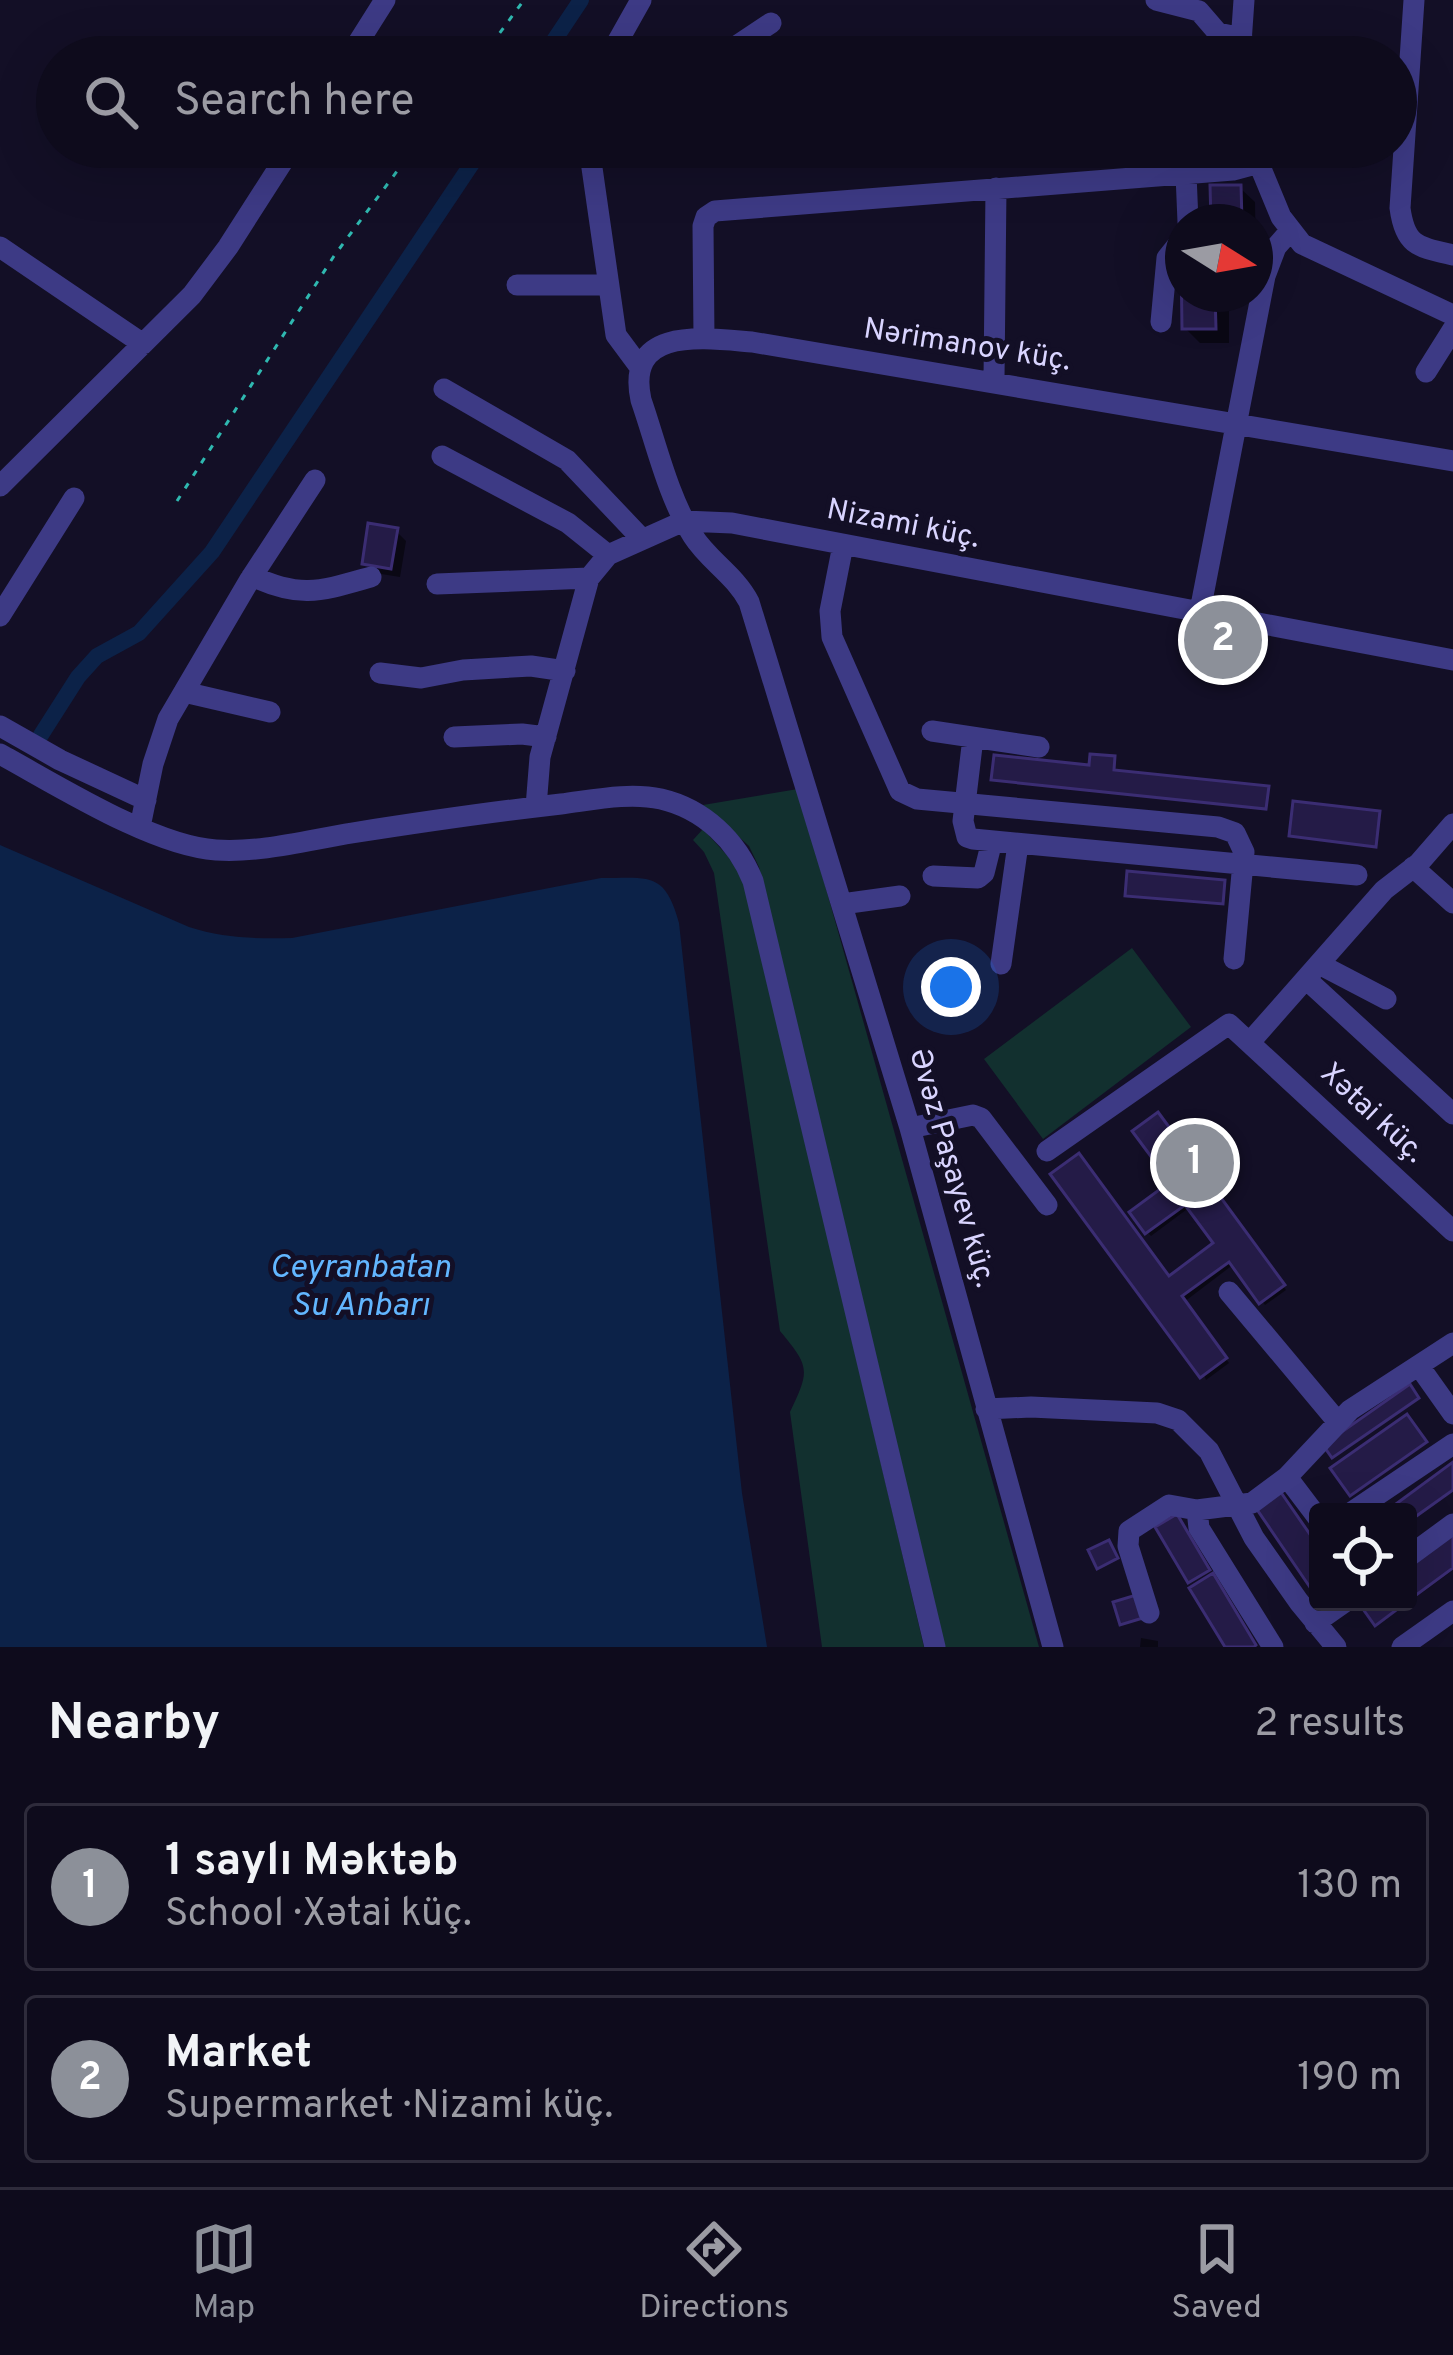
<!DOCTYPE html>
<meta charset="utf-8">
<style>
body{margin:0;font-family:Overpass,sans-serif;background:#171425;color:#f1f3f6}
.controls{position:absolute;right:36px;bottom:36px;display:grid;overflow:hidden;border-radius:12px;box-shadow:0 12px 48px #0002}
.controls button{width:108px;height:108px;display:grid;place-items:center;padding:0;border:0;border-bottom:3px solid #2e2b3b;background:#0e0b1c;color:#f1f3f6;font:60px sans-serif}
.compass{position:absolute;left:1165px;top:204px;width:108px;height:108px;border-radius:50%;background:#0e0b1c;box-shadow:0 12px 48px #0002;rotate:101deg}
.you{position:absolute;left:951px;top:987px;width:42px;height:42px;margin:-30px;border:9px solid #fff;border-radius:50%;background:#1a73e8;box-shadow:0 0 0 18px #1a73e833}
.badge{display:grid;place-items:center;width:78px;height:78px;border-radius:50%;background:#8c9099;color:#fff;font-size:39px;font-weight:700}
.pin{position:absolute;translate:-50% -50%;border:6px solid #fff;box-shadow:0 3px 12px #0006}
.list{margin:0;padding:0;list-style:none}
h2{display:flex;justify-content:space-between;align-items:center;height:156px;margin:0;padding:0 48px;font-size:51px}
h2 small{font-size:39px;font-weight:400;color:#9b9ba3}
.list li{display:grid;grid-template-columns:78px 1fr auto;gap:36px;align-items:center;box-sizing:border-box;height:168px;margin:0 24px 24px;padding:0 24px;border:3px solid #2e2b3b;border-radius:12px}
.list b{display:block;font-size:45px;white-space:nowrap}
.list p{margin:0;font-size:39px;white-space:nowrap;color:#9b9ba3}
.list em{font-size:39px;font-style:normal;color:#9b9ba3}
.icon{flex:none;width:66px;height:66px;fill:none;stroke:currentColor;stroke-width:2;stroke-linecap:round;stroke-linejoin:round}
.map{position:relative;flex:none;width:1453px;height:1647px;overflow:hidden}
.search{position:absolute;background:#0e0b1c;box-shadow:0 12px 48px #0002;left:36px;right:36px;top:36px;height:132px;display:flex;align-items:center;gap:30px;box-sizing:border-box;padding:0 42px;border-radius:66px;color:#9b9ba3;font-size:45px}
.sheet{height:540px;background:#0e0b1c}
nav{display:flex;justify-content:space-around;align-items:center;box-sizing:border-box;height:168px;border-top:3px solid #2e2b3b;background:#0e0b1c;font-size:33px;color:#9b9ba3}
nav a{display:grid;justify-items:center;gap:6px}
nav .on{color:#8c9099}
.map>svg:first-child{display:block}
.green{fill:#12302f}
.water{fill:#0c2248}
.shadow{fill:#0007}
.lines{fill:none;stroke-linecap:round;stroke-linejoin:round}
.canal{stroke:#0c2248;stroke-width:16}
.building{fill:#241b47;stroke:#3b2d73;stroke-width:3}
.path{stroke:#2fb8b0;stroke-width:3;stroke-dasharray:6 9;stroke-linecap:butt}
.minor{stroke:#3d3a85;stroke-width:21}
.labels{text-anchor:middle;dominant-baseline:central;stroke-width:10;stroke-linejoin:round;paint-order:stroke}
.street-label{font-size:30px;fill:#d9d4ff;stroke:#130f26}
.water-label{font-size:33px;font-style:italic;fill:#62b6ff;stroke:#130f26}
</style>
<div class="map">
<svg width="1453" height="1647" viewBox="0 0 1453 1647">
<rect width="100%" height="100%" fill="#130f26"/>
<path class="green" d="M798,789L1039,1647H944L759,867L749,846L703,805Z
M703,829L734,863L745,883L924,1647H822L790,1412C810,1370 810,1367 780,1331L714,873L704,852L693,840Z
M1132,948L1191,1027L1043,1139L984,1059Z"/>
<path class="water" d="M0,845L189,927C223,938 256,939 292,938L601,878C649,878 665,871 679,923L742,1493L767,1647H0Z"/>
<path class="shadow" d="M1240,188L1255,202L1256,269L1255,222H1214Z
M1185,294H1229V343H1200L1185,328Z
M396,531L406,541L400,577L375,573L365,563Z
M1161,1120L1286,1290L1265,1305L1234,1264L1184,1302L1229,1363L1206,1380L1169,1280L1217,1244L1190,1207L1151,1236L1147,1232L1174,1183Z
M1411,1389L1418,1400L1335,1457L1327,1446Z
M1407,1418L1426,1444L1353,1495L1334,1468Z
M1453,1533V1570L1378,1625L1361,1602H1408V1566Z
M1141,1638L1158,1641V1647H1140Z"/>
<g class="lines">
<path class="canal" d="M543,57L581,0
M41,735L78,677L97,656L139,633L212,552L483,147"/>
</g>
<path class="building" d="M1210,185H1241L1242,222H1211Z
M1181,254L1183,294H1215L1216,329H1182Z
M368,523L398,528L391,569L362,564Z
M1090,754L1115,756L1114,770L1269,786L1266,809L991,780L994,755L1089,765Z
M1293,801L1380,811L1376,847L1289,836Z
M1127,871L1225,880L1223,904L1125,896Z
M1158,1112L1285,1285L1259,1304L1229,1262L1182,1296L1227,1358L1200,1378L1050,1174L1079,1153L1169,1276L1213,1243L1185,1205L1145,1234L1129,1212L1170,1182L1132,1131Z
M1410,1384L1419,1398L1332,1458L1323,1445Z
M1407,1414L1427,1442L1350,1496L1330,1468Z
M1453,1462V1490L1408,1522V1512H1385Z
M1280,1491L1318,1546V1599L1256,1508Z
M1177,1514L1210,1570L1188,1583L1155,1527Z
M1453,1529V1568L1408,1601V1563Z
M1109,1540L1118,1558L1097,1569L1088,1550Z
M1213,1573L1256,1645L1254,1647H1225L1189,1588Z
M1136,1595L1143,1618L1120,1625L1113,1602Z
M1358,1602H1407L1375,1626Z"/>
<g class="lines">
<path class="path" d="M482,57L524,0
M177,501L334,256L415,147"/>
<path class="minor" d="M1156,0L1199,11L1218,33L1242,38
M1414,0L1400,208C1405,246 1418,247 1453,255
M349,57L385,0
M609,57L641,0
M720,57L771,23
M1240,57L1244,0
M589,147L616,335L639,366
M1252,147L1281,217L1302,244L1453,315
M1186,174L1188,222
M0,247L143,344
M517,285H608
M1161,322L1167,258L1183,238
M704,338L703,226L706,217L715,211L1233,170L1259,163
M1426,372L1453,329
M994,380L996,188
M444,389L567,460L641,538
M442,456L568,523L608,555
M0,486L192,295L228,247L292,147
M843,545L830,611L832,637L900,791L917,799L1218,827L1235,833L1244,852L1234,959
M252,576C301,599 321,591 371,577
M437,584L589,578
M1200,611L1265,276L1276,247L1290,231
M0,616L74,498
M380,673L421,678L463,670L531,666L565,671
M184,692L270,712
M0,726L60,760L146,800
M932,731L1039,747
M454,737L522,734L546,737
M973,738L963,821L967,837L973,839L1357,875
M0,754C57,785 153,846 216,850C261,853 308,840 352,833C422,822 491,812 561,804C593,800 629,792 661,799C704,809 737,841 753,881L935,1647
M536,807L540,757L589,578L608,555L684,521L732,523L1453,660
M140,827L153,764L168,719L249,581L315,480
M1413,867L1453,903
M933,876L978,878L984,873L992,841
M842,904L900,896
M1001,964L1018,844
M1319,964L1386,999
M1306,979L1453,1114
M1250,1042L1384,890L1419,863L1453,824
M910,1128L973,1115L981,1118L1047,1205
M1047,1151L1229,1024L1453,1231
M1229,1292L1337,1421
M1419,1366L1453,1414
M986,1409L1031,1407L1157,1413L1178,1420L1209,1451L1254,1538L1299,1602L1336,1647
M1287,1477L1318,1518
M1197,1510L1199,1528L1273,1647
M1352,1512L1453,1444
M1408,1557L1453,1524
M1149,1613L1128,1546L1129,1531L1169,1505L1197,1510L1252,1503L1287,1477L1350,1410L1453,1343
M1315,1623L1345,1602
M1053,1647L910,1128L749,602C735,575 709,561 693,536C668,497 656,443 641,400C625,326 704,338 752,342L1453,461
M1402,1647L1453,1611"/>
</g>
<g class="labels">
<g class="street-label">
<text transform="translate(967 346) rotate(9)">Nərimanov küç.</text>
<text transform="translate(903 525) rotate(11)">Nizami küç.</text>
<text transform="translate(1372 1114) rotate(43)">Xətai küç.</text>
<text transform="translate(951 1168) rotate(74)">Əvəz Paşayev küç.</text>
</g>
<g class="water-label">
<text x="360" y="1269">Ceyranbatan<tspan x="360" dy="38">Su Anbarı</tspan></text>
</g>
</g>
</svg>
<div class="controls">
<button><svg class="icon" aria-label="locate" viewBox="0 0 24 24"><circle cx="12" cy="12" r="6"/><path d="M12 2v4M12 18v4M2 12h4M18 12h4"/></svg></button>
</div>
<svg class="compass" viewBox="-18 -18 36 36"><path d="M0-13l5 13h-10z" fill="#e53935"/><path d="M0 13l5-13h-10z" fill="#9b9ba3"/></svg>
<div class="you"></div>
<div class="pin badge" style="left:1195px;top:1163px">1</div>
<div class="pin badge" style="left:1223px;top:640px">2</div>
<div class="search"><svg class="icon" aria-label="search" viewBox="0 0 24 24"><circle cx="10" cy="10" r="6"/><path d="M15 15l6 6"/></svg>Search here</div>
</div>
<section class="sheet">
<h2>Nearby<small>2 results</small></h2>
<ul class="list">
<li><span class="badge">1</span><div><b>1 saylı Məktəb</b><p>School · Xətai küç.</p></div><em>130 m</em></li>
<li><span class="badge">2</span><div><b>Market</b><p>Supermarket · Nizami küç.</p></div><em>190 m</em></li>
</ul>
</section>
<nav>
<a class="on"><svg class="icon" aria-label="map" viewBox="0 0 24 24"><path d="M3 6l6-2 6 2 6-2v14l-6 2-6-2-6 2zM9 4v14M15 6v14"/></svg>Map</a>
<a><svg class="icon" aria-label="directions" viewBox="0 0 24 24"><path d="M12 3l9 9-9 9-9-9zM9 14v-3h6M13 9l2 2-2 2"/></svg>Directions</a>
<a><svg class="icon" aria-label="saved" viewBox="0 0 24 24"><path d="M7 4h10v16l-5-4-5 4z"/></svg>Saved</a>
</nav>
